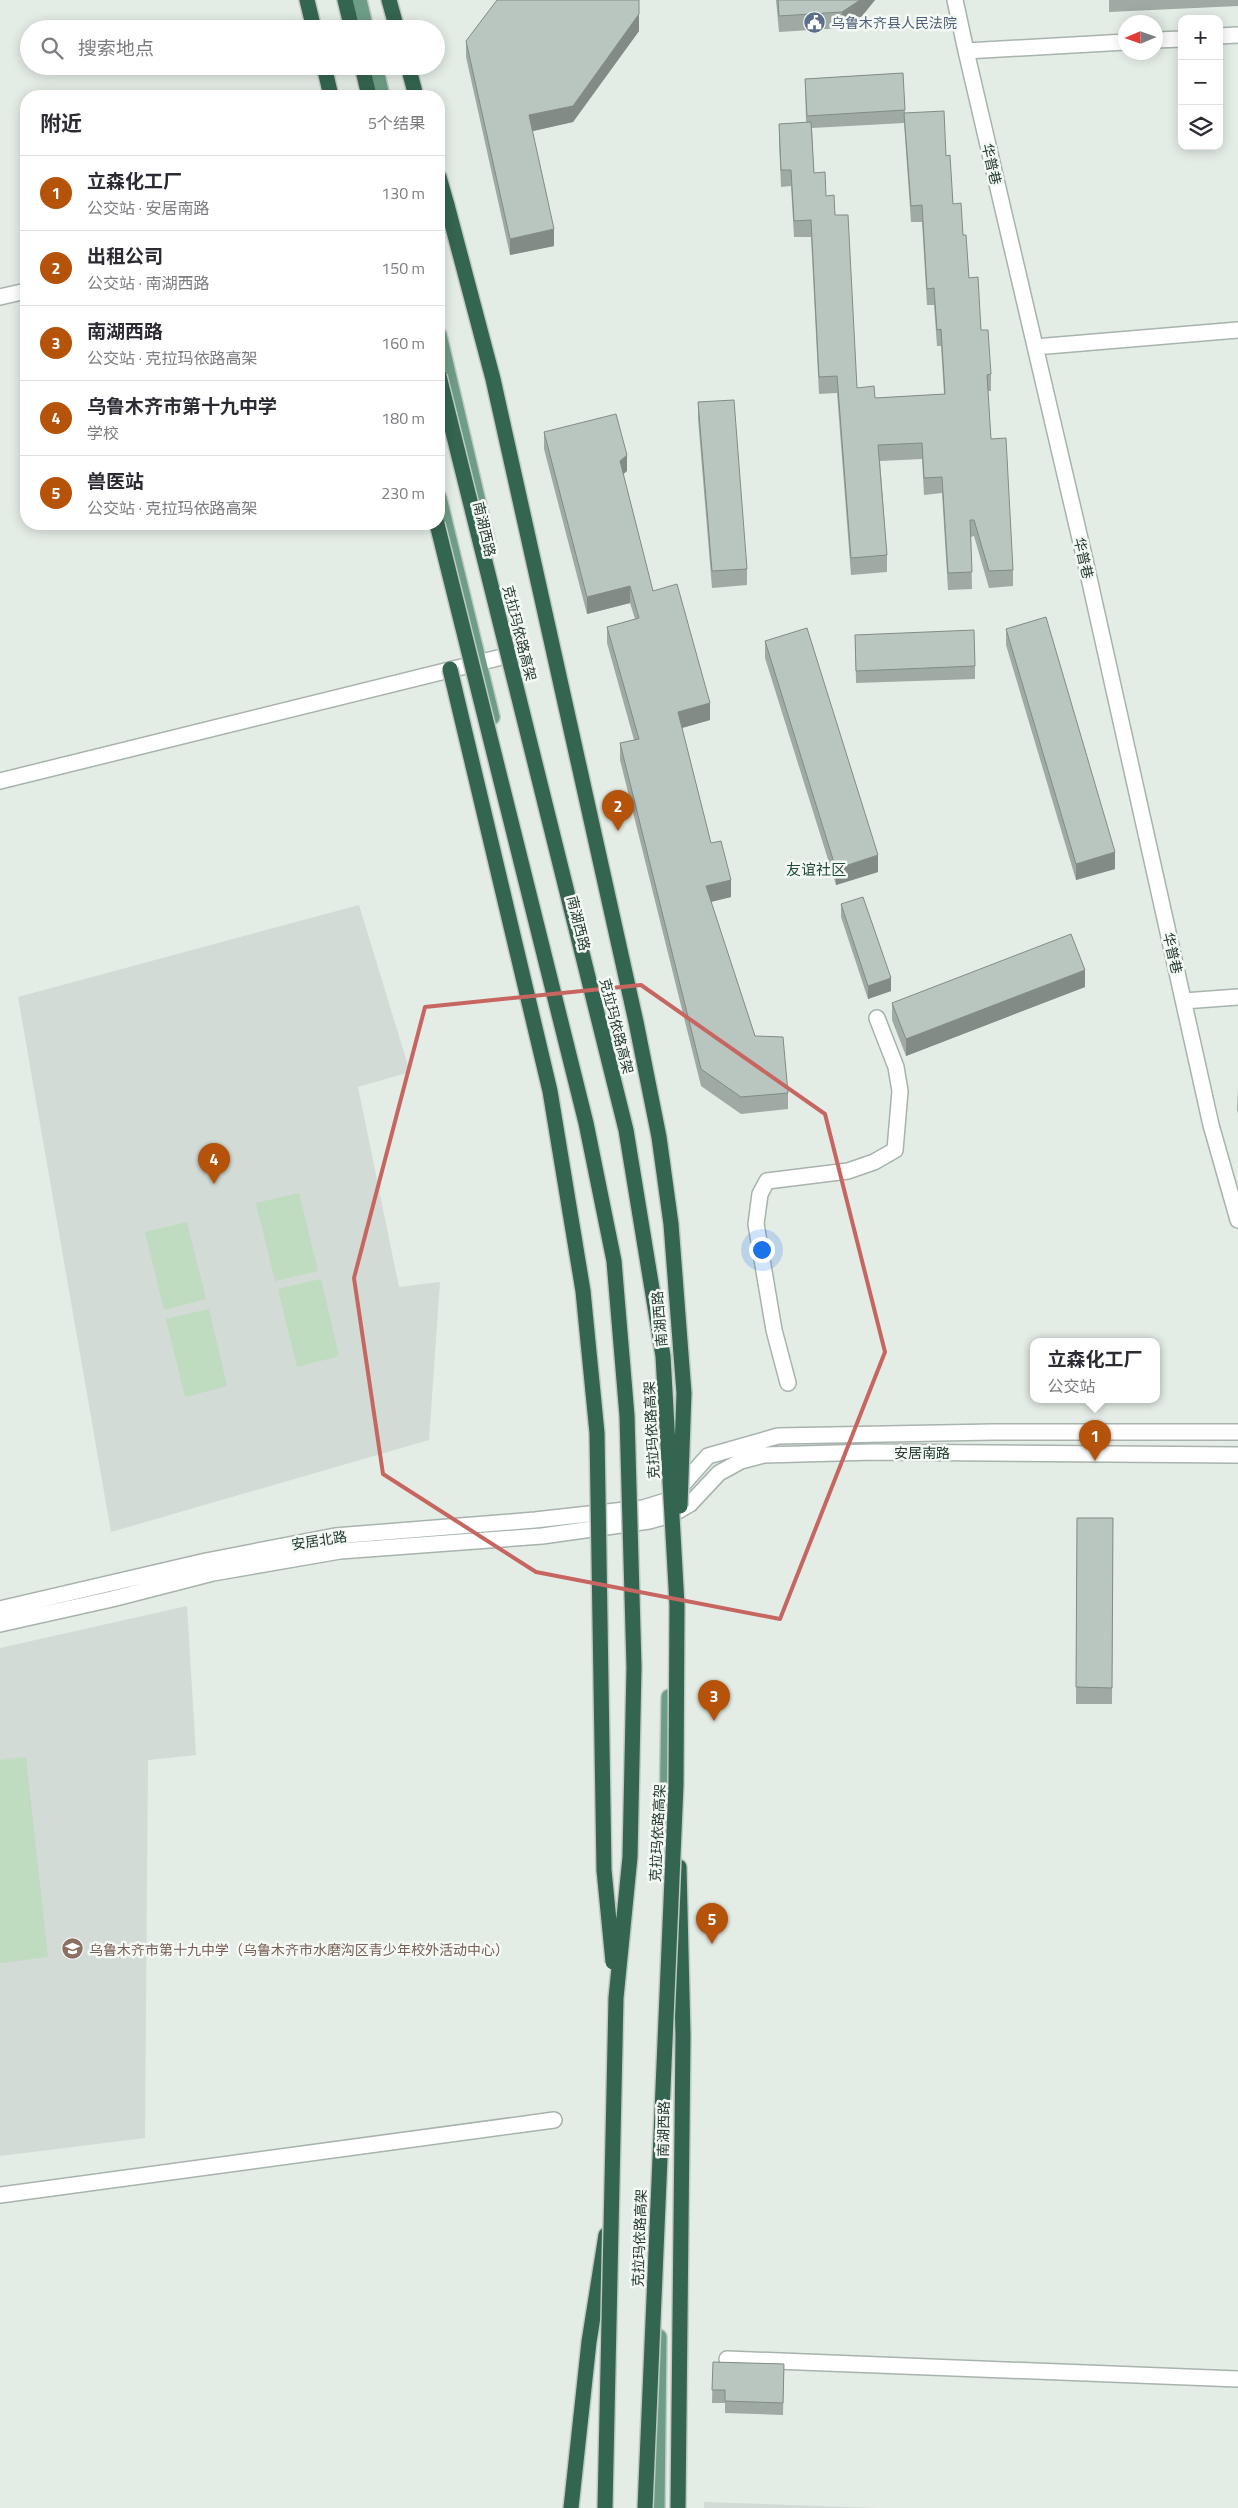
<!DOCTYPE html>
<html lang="zh">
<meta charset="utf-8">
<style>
body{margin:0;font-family:"Titillium Web","Noto Sans SC",sans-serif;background:#f7f7f7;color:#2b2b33}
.controls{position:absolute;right:15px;top:15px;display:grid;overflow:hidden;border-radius:10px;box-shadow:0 2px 12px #0003}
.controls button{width:45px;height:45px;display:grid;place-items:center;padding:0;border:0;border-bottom:1px solid #e1e1e2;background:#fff;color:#2b2b33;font:25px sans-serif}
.compass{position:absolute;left:1118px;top:15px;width:45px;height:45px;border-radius:50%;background:#fff;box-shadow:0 2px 12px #0003;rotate:268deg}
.you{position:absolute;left:761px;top:1249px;width:18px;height:18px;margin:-12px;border:4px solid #fff;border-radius:50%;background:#1a73e8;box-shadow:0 0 0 8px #1a73e833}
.badge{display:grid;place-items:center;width:32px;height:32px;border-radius:50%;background:#b45309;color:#fff;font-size:16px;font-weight:700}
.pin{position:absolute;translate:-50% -41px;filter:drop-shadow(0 1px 2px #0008)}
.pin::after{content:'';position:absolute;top:26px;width:18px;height:15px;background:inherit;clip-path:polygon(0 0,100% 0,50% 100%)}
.popup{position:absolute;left:1030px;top:1338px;width:130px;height:65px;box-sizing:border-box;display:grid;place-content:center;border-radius:10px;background:#fff;filter:drop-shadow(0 1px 4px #0005);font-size:16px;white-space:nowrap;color:#7c7c81}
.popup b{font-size:19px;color:#2b2b33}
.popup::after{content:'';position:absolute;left:50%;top:100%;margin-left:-10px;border:10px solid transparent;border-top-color:#fff}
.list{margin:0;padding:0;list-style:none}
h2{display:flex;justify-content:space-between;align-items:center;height:65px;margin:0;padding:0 20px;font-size:21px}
h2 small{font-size:16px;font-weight:400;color:#7c7c81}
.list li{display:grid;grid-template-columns:32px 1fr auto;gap:15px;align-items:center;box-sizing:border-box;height:75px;padding:0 20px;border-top:1px solid #e1e1e2}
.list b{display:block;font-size:19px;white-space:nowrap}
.list p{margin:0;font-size:16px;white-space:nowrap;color:#7c7c81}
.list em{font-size:16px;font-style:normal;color:#7c7c81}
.icon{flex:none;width:28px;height:28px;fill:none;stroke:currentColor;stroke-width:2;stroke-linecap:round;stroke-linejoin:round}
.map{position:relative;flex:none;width:1238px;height:2508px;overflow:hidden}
.search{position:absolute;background:#fff;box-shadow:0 2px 12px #0003;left:20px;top:20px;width:425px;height:55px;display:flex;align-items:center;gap:12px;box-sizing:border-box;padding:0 18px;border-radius:28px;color:#7c7c81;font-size:19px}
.panel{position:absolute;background:#fff;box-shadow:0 2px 12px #0003;left:20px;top:90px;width:425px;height:440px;border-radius:20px}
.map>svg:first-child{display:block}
.built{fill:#d2dbd5}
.green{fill:#bfdbc0}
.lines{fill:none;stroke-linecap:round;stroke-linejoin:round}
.minor-casing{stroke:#a7b3ac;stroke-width:18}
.major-casing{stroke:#c2c8c5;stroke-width:18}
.highway-casing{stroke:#c2c8c5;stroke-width:18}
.minor{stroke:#fff;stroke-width:15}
.major{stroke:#6d9d86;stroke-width:15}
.highway{stroke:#346550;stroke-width:15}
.highway-bridge-casing{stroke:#c2c8c5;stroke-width:18;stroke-linecap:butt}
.highway-bridge{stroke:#346550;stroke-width:15}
.wall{fill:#9faaa4;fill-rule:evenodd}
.shaded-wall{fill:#828b86}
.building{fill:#b9c6bf;stroke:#828b86}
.marked{fill:none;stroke:#c76661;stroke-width:4;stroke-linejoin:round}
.labels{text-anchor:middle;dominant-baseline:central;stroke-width:5;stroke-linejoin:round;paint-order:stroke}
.service-label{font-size:14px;fill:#4e5e75;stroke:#f4f9f5;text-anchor:start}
.street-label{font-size:14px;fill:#253b30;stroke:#f4f9f5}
.education-label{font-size:14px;fill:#785e54;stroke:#f4f9f5;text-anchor:start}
.neighbourhood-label{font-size:15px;fill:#234c39;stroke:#f4f9f5}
</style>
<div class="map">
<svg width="1238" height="2508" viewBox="0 0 1238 2508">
<rect width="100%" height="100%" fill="#e4ece6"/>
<path class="built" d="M359,905L410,1072L358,1087L399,1287L440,1282L429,1440L111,1532L18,997Z
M187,1606L196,1755L148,1760L145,2138L0,2156V1648Z
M704,2502L876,2508H704Z"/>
<path class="green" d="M299,1193L318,1271L275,1281L256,1203Z
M187,1222L206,1299L164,1310L145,1232Z
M321,1279L339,1356L297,1367L278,1289Z
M209,1309L227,1386L185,1397L166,1319Z
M26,1757L48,1957L0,1963V1760Z"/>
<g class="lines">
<defs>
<path id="minor" d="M955,0L966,51
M1219,36L1238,35
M1156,40L1182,39
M1126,42L966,51L1085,560L1211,1125L1238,1220
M0,297L26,291
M1035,347L1238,330
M0,781L514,654
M1184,1001L1238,997
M788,1383L774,1330L756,1224L760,1194L767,1181L848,1171L874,1162L895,1150L900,1091L896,1067L877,1018
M0,1609L206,1561L335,1536L535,1520L643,1508L669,1500L708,1456L778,1436L993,1432H1238
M0,1624L112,1599L213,1573L340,1551L542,1536L649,1521L671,1515L690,1504L719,1473L741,1461L764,1455L874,1452L1238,1455
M0,2195L554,2120
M727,2359L1238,2379"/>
<path id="major" d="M359,0L366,29
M375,66L382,96
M439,335L488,544
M439,498L492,717
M667,1824L669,1697
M657,2508L659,2337"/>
<path id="highway" d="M307,0L314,29
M345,0L352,29
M389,0L397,29
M324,66L331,96
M362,66L369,96
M408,66L416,96
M439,177L447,205
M571,2508L589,2342L606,2235
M678,2508L683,2036L679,1867"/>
</defs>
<use href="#minor" class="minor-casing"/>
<use href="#major" class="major-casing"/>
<use href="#highway" class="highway-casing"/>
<use href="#minor" class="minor"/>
<use href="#major" class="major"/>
<use href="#highway" class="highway"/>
<defs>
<path id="highway-bridge" d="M447,205L493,379L636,1022L659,1137L671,1224L684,1393L680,1506
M439,376L626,1130L663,1356L677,1605L676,1785L645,2508
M437,524L586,1123L614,1261L627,1416L634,1667L630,1857L616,1998L605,2508
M450,669L550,1091L583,1291L597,1433L604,1870L613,1962"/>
</defs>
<use href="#highway-bridge" class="highway-bridge-casing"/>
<use href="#highway-bridge" class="highway-bridge"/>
</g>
<path class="wall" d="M776,0H875L862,16L842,28L779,32Z
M1109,0H1238V6L1109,12Z
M639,31L573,122L532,131L554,246L510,255L466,57V41Z
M903,73L905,113L946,156L953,204L963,235L969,278L991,374V391H988L991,439L1013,570V586L989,588L974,536L971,537L972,589L948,590L942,493L924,495L922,459L880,461L887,555V572L851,575L837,393L819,394L811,237H794L791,186L781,187L779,141V124L806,123L805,79ZM904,123L911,222H922L927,305H934L937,346H941L944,394L875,398L857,388L835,215L826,196L814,173L812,128Z
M698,402L747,569V585L712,588L698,419Z
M544,432L627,471L623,474L653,591L710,720L682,728L711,843L731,897L711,902L755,1036L788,1093V1109L741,1114L701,1086L620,760V743L634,740L607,643V627L635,619L630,603L587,614L544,449Z
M1006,629L1115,869L1076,880L1006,645Z
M855,635L975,666V679L856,683Z
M765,641L878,872L836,885L765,658Z
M841,904L891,991L868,999L841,917Z
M1085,987L906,1056L892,1020V1003Z
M1238,1088V1113L1237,1110Z
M1077,1518H1113L1112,1704H1076Z
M713,2362L784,2364L783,2415L725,2413V2403H712Z"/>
<path class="shaded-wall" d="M860,0H875L862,16L842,28V12Z
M639,14V31L573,122L529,132V115Z
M554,229V246L510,255V239Z
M627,455V471L620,477V461Z
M630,586V603L587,614V597Z
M710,703V720L678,729V712Z
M1115,852V869L1076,880V864Z
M878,855V872L836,885V869Z
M731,880V897L706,903V886Z
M1085,970V987L906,1056V1039Z
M891,978V991L868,999V986Z"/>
<path class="building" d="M497,0H639V14L573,106L529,115L554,229L510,239L466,41Z
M778,0H860L842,12L779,16Z
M903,73L905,110L807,116L805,79Z
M944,111L946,156L950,155L953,204L961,203L963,235H966L969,278L978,277L981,330H988L991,374L987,375L991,439L1006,438L1013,570L989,571L974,520H970L972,572L948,573L942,477L924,478L922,443L878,445L887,555L851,558L837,376L819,377L811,220L794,221L791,170H781L779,124L811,122L814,173L825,172L826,196L834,195L835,215H848L857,388L874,386L875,398L945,394L941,329L937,330L934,288L927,289L922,205L911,206L904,113Z
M734,400L747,569L712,571L698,402Z
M616,414L627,455L620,461L653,591L677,584L710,703L678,712L711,843L721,841L731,880L706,886L755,1036L783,1037L788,1093L741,1097L701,1069L620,743L639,739L607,627L639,618L630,586L587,597L544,432Z
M1046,617L1115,852L1076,864L1006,629Z
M807,628L878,855L836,869L765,641Z
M974,630L975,666L856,671L855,635Z
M863,897L891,978L868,986L841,904Z
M1071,934L1085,970L906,1039L892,1003Z
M1077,1518H1113L1112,1688L1076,1687Z
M713,2362L784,2364L783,2403L725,2401V2390H712Z"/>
<path class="marked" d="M641,985L825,1114L885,1352L780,1619L536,1572L383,1474L354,1278L425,1007Z"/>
<defs>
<symbol id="civic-disc" viewBox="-11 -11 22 22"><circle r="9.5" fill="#5c6f8a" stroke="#f4f9f5"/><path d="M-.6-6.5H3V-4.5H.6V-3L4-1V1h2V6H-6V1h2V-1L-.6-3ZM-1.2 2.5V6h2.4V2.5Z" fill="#fff"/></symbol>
<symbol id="school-disc" viewBox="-11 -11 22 22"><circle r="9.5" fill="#8d6e63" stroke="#f4f9f5"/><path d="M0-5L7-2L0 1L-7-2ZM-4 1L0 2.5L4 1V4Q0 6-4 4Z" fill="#fff"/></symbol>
</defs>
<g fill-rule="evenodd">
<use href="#civic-disc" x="802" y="10" width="25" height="25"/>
<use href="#school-disc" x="60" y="1936" width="25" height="25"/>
</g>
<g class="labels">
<g class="service-label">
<text x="831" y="22">乌鲁木齐县人民法院</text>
</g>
<g class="street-label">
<text transform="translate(992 164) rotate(77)">华普巷</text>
<text transform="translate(485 529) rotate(77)">南湖西路</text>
<text transform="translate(1084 558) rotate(77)">华普巷</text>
<text transform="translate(520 633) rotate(76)">克拉玛依路高架</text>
<text transform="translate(579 923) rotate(76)">南湖西路</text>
<text transform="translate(1173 953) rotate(77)">华普巷</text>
<text transform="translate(617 1026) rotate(76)">克拉玛依路高架</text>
<text transform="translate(659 1319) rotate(-95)">南湖西路</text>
<text transform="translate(651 1430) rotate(-93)">克拉玛依路高架</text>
<text x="922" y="1452">安居南路</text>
<text transform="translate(319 1540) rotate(-9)">安居北路</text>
<text transform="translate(657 1833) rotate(-87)">克拉玛依路高架</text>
<text transform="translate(663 2129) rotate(-89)">南湖西路</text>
<text transform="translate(639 2238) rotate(-88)">克拉玛依路高架</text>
</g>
<g class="education-label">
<text x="89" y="1949">乌鲁木齐市第十九中学（乌鲁木齐市水磨沟区青少年校外活动中心）</text>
</g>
<g class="neighbourhood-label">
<text x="816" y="869">友谊社区</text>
</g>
</g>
</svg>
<div class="controls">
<button>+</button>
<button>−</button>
<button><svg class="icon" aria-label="layers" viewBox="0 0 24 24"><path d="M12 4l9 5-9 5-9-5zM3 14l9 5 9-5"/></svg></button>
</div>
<svg class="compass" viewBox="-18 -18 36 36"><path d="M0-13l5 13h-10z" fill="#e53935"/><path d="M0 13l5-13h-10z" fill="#7c7c81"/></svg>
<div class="you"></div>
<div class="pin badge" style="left:1095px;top:1461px">1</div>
<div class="popup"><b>立森化工厂</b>公交站</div>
<div class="pin badge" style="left:618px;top:831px">2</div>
<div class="pin badge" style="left:714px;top:1721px">3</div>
<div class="pin badge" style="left:214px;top:1184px">4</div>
<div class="pin badge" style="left:712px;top:1944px">5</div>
<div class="search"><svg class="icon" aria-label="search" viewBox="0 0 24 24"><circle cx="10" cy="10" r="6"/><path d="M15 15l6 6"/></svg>搜索地点</div>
<section class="panel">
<h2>附近<small>5个结果</small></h2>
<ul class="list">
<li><span class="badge">1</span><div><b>立森化工厂</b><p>公交站 · 安居南路</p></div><em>130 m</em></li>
<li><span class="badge">2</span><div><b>出租公司</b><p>公交站 · 南湖西路</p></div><em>150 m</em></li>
<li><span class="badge">3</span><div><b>南湖西路</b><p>公交站 · 克拉玛依路高架</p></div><em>160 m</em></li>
<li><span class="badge">4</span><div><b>乌鲁木齐市第十九中学</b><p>学校</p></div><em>180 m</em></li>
<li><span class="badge">5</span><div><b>兽医站</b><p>公交站 · 克拉玛依路高架</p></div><em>230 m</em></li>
</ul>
</section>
</div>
